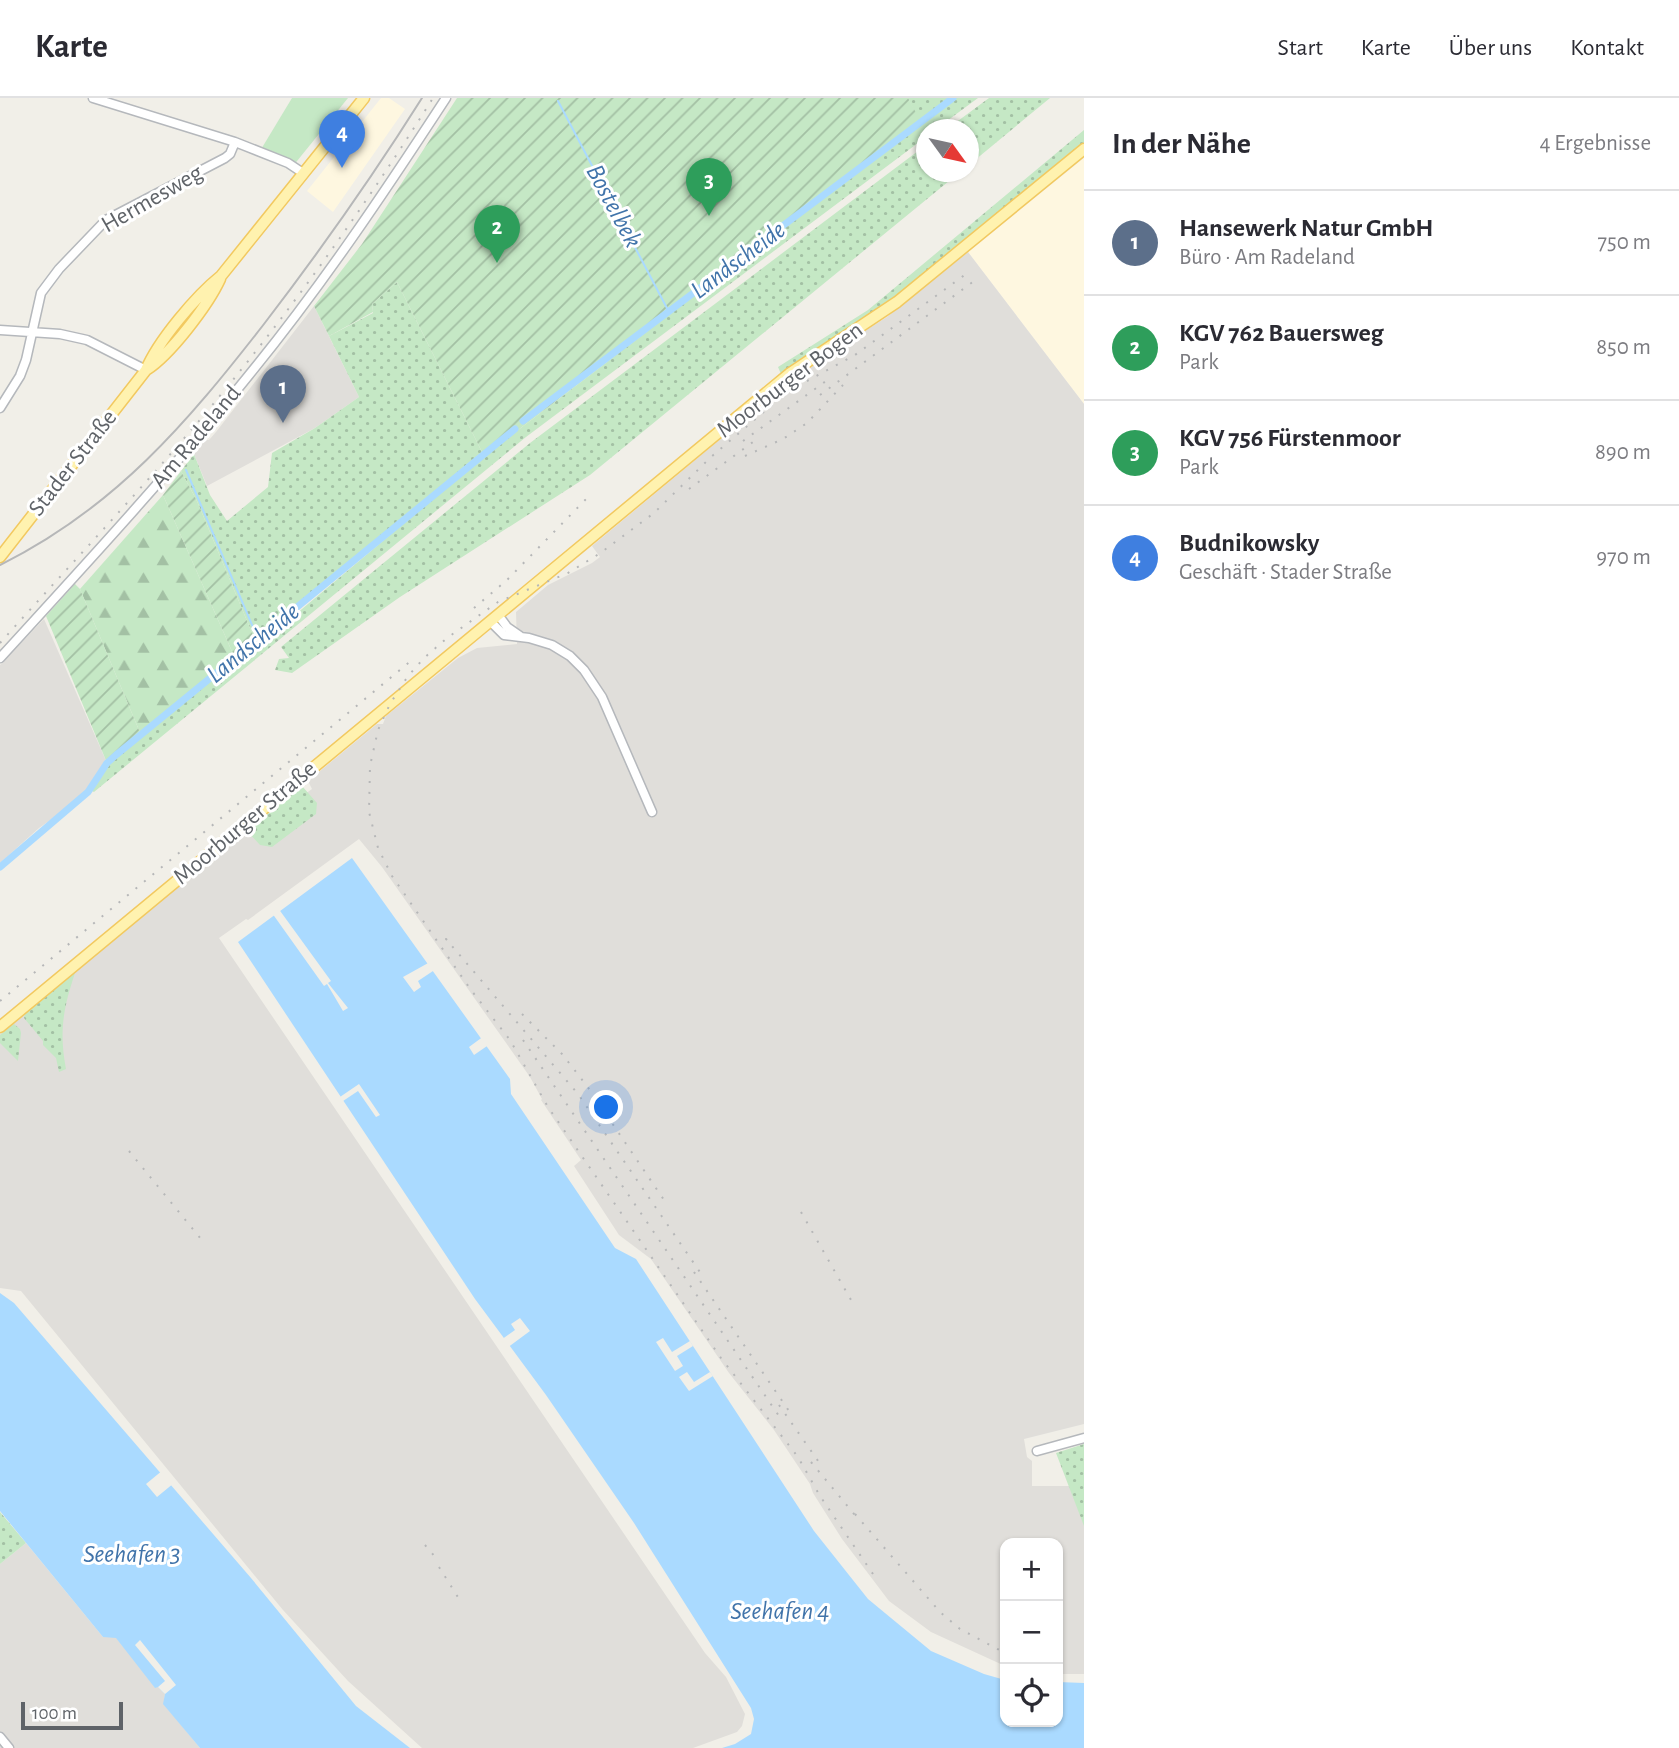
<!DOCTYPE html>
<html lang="de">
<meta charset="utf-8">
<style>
body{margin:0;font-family:"Alegreya Sans",sans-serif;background:#f7f7f7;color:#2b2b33}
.controls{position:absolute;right:21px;bottom:21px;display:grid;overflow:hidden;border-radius:14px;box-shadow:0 2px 5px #0004}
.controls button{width:63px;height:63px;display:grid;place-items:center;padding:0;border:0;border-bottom:2px solid #e1e1e2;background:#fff;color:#2b2b33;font:35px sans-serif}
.compass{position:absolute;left:916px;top:21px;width:63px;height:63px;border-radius:50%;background:#fff;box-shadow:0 2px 5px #0004;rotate:123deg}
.scale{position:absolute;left:21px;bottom:18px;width:102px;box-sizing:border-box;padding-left:7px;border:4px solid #5f6368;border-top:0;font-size:19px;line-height:24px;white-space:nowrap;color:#5f6368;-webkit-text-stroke:5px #fff;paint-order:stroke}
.you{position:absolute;left:607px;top:1010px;width:24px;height:24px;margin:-18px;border:5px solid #fff;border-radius:50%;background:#1a73e8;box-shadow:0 0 0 10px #1a73e833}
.badge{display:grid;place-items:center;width:46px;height:46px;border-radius:50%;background:#1a73e8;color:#fff;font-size:23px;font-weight:700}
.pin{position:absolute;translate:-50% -58px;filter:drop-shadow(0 2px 4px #0008)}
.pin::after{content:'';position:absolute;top:37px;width:24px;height:21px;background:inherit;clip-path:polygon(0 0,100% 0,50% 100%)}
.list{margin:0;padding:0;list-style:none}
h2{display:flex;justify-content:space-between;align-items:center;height:91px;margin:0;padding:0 28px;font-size:30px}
h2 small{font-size:23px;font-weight:400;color:#7c7c81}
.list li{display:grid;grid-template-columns:46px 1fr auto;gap:21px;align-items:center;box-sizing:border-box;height:105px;padding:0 28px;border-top:2px solid #e1e1e2}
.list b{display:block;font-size:26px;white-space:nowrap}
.list p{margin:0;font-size:23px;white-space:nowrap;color:#7c7c81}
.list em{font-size:23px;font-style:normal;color:#7c7c81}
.icon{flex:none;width:38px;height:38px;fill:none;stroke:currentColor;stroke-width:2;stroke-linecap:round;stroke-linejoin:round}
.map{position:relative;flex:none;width:1084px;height:1650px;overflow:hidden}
header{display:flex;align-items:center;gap:42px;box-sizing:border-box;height:98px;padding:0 35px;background:#fff;border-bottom:2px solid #e1e1e2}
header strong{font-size:33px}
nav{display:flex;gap:38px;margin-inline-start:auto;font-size:24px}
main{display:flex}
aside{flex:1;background:#fff}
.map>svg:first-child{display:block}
.commercial{fill:#fef7e0}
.industrial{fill:#e0deda}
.grass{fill:url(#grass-dots)}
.forest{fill:url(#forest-firs)}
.park{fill:#c5e8c5}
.garden{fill:url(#garden-furrows)}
.water{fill:#aadaff}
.pier{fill:#f1efe8}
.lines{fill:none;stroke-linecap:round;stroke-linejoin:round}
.stream{stroke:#aadaff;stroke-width:2}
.canal{stroke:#aadaff;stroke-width:7}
.minor-casing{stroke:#b5b8bc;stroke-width:11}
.major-casing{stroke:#f2c960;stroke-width:13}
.minor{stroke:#fff;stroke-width:8}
.major{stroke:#fff2af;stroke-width:10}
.tram{stroke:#b6b7b8;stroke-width:2}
.rail{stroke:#b6b7b8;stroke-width:2;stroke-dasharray:2 9;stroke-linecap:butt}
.labels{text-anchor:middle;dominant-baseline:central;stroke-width:6;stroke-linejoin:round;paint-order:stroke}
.street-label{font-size:24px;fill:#5f6368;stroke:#fff}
.water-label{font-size:26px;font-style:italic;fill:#4174aa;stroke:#fff}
</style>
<header>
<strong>Karte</strong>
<nav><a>Start</a><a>Karte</a><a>Über uns</a><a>Kontakt</a></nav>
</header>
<main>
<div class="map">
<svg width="1084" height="1650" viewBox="0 0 1084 1650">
<defs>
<pattern id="grass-dots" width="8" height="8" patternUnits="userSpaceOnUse" patternTransform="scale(1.75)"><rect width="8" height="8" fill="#c5e8c5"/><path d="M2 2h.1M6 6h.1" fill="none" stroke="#a3c0a4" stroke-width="1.8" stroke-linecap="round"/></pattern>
<pattern id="forest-firs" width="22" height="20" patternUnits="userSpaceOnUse" patternTransform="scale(1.75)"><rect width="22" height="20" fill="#c5e8c5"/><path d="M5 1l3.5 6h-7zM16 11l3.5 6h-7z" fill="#a3c0a4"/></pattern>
<pattern id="garden-furrows" width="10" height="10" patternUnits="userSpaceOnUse" patternTransform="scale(1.75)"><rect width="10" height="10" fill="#c5e8c5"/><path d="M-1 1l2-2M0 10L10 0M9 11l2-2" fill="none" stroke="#a3c0a4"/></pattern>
</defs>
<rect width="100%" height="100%" fill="#f1efe8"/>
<path class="commercial" d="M381,0H389L405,11L333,114L307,93Z
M1084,60V306L968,154Z"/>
<path class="industrial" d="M968,154L1084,306V1326L1024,1341L1027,1359L1032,1363V1388H1073L1084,1414V1576H1058V1445H1005V1568L931,1534L889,1503L842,1441L813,1395L810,1386L774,1332L729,1275L651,1161L619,1137L574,1068L581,1062L541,1002L542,1001L530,979L382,769L359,741L248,822L246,821L219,840L705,1555L726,1579L745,1616L742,1628L737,1634L693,1650H422L348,1583L283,1512L21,1193L0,1190V936L208,764L210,766L214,764L213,761L295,694L299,692L305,696L312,691L308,683L377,626H383L386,618L458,560L477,550L517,546L516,514L548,487L592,465L600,459L592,448L802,273L887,219Z
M314,208L359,299L315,330L207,388L194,356L205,342H209L216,334Z
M44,521L107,665L92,693L39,730L0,765V567Z
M26,1445L103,1539H116L155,1589H158L165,1596L164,1606L200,1650H0V1466Z"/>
<path class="grass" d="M908,0H978L936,31L926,32V39L526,339L94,694L92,693L107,665L234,558L264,543L484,358L920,25Z
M989,0H1050L969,67L968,32L947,31Z
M1084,32V45L901,194L781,276L778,269L868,212Z
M926,47V74H960L590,377L400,499L292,575L275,572L279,561L289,560L281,549L530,345Z
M397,184L482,354L255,542L197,403L181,373L194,356L210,397L227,423L268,389L272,355L315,330L359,299L329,238L373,215L372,206Z
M302,688L317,705L316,716L272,749L260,747L247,733Z
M75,875C63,911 59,934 66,971L59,974L56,960L43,947V943L24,920L25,915Z
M14,926L20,931L21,935L18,963L0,945V937Z
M1084,1346V1428L1056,1355Z
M0,1414L26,1445L0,1466Z"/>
<path class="forest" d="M163,397L234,558L141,637L80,491Z"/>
<path class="park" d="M292,0H348L293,68L260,53Z"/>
<path class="garden" d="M457,0H908L921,24L484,358L397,184L372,206L373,214L329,238L314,208L362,146Z
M181,373L197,403L255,542L234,558L163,397Z
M75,486L80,491L141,637L107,665L46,518Z"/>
<path class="water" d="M352,760L510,981L511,996L615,1150L636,1161L814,1433L868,1501L931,1553L984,1576L1005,1582V1624H1058V1584L1084,1585V1650H722L735,1646L751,1636L754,1621L751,1610L634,1425L546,1297L475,1201L238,844Z
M0,1195L14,1205L251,1480L356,1608L410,1650H200L163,1606L165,1596L158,1589L155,1590L116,1540L103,1539L0,1413Z"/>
<path class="pier" d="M278,810L331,883L328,885L348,910L343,913L327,886L324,888L272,815Z
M430,864L436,871L418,883L421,889L414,894L403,879Z
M484,938L490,946L474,957L469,949Z
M359,986L380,1017L376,1019L358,993L340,1005L337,1001Z
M520,1220L530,1233L507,1250L501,1242L515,1232L511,1226Z
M663,1240L672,1254L690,1243L693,1248L677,1258L683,1268L675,1273L656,1244Z
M687,1274L694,1284L710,1274L713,1278L689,1293L679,1279Z
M163,1372L174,1385L157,1399L146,1386Z
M140,1542L176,1587L165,1596L158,1589L165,1583L135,1547Z"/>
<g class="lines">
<path class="stream" d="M558,3L669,214
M186,372L258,541"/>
<path class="canal" d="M523,323L953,0
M0,769L88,694L107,665L116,657L515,331"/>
<defs>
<path id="minor" d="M93,0L235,44L288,65L303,75
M0,232L60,236L87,242L146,272
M0,310L20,278L26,262L41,195L59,171L106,122L225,60L230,56L235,44
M499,518L507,529L520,538
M491,524L504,537L529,540L552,547L570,558L584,572L602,599L652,714
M0,560C85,467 170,375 249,277C321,189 384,95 446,0
M1037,1353L1084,1340
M0,1639L9,1650"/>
<path id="major" d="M146,272C170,257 208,207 220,181
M0,459L146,272C158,243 196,198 221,178L364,0
M0,929L789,276L897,204L1084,51"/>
</defs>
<use href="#minor" class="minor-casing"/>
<use href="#major" class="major-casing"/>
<use href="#minor" class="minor"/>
<use href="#major" class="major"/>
<path class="tram" d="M0,467C115,410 187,325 264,226C320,153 373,78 422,0"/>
<path class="rail" d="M820,297L974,183
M743,343L826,283
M745,358L783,341L807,325L843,287
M689,391L757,341
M474,510L507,482L590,397
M0,545C70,467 142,391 209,311C291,213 365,108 433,0
M447,842L446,841L578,996L704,1180
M0,903L412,562
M522,916L562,956L587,988L664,1102
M523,942L779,1318
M129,1053L205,1146
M801,1114L851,1202
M694,1174L789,1313
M779,1307L823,1370
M811,1364L859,1422
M855,1416L940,1514L960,1531L1005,1555
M425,1447L436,1460
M439,1469L461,1504
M873,1476L820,1398L798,1359L721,1260L548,1009L510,942L471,892L392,778L378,750L369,714L370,668L378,632L390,606L408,578L424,560L447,540L498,504L568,475L599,456L654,415L711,359L787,294L855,257L966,176"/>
</g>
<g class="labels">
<g class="street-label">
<text transform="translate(152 101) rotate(-30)">Hermesweg</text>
<text transform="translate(790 282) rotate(-37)">Moorburger Bogen</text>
<text transform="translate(196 339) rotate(-50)">Am Radeland</text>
<text transform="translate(73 365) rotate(-52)">Stader Straße</text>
<text transform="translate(245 725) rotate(-40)">Moorburger Straße</text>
</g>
<g class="water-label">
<text transform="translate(614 108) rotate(62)">Bostelbek</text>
<text transform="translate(738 162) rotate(-37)">Landscheide</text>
<text transform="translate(253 545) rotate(-39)">Landscheide</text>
<text x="132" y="1456">Seehafen 3</text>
<text x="780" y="1513">Seehafen 4</text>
</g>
</g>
</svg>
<div class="controls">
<button>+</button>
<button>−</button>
<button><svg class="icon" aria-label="locate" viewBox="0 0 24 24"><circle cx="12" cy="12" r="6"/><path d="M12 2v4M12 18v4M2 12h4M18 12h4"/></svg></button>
</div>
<svg class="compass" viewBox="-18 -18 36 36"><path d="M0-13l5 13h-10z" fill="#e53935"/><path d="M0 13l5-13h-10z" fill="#7c7c81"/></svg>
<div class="scale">100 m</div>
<div class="you"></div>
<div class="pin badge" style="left:283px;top:325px;background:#5c6f8a">1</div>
<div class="pin badge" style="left:497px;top:165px;background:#2e9e5b">2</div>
<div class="pin badge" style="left:709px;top:118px;background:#2e9e5b">3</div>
<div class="pin badge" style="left:342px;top:70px;background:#3f7fe0">4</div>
</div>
<aside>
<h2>In der Nähe<small>4 Ergebnisse</small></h2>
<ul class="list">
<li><span class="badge" style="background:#5c6f8a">1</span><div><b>Hansewerk Natur GmbH</b><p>Büro · Am Radeland</p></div><em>750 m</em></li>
<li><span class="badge" style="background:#2e9e5b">2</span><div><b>KGV 762 Bauersweg</b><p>Park</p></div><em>850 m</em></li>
<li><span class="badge" style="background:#2e9e5b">3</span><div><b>KGV 756 Fürstenmoor</b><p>Park</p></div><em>890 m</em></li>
<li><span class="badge" style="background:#3f7fe0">4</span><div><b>Budnikowsky</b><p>Geschäft · Stader Straße</p></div><em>970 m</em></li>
</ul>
</aside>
</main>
